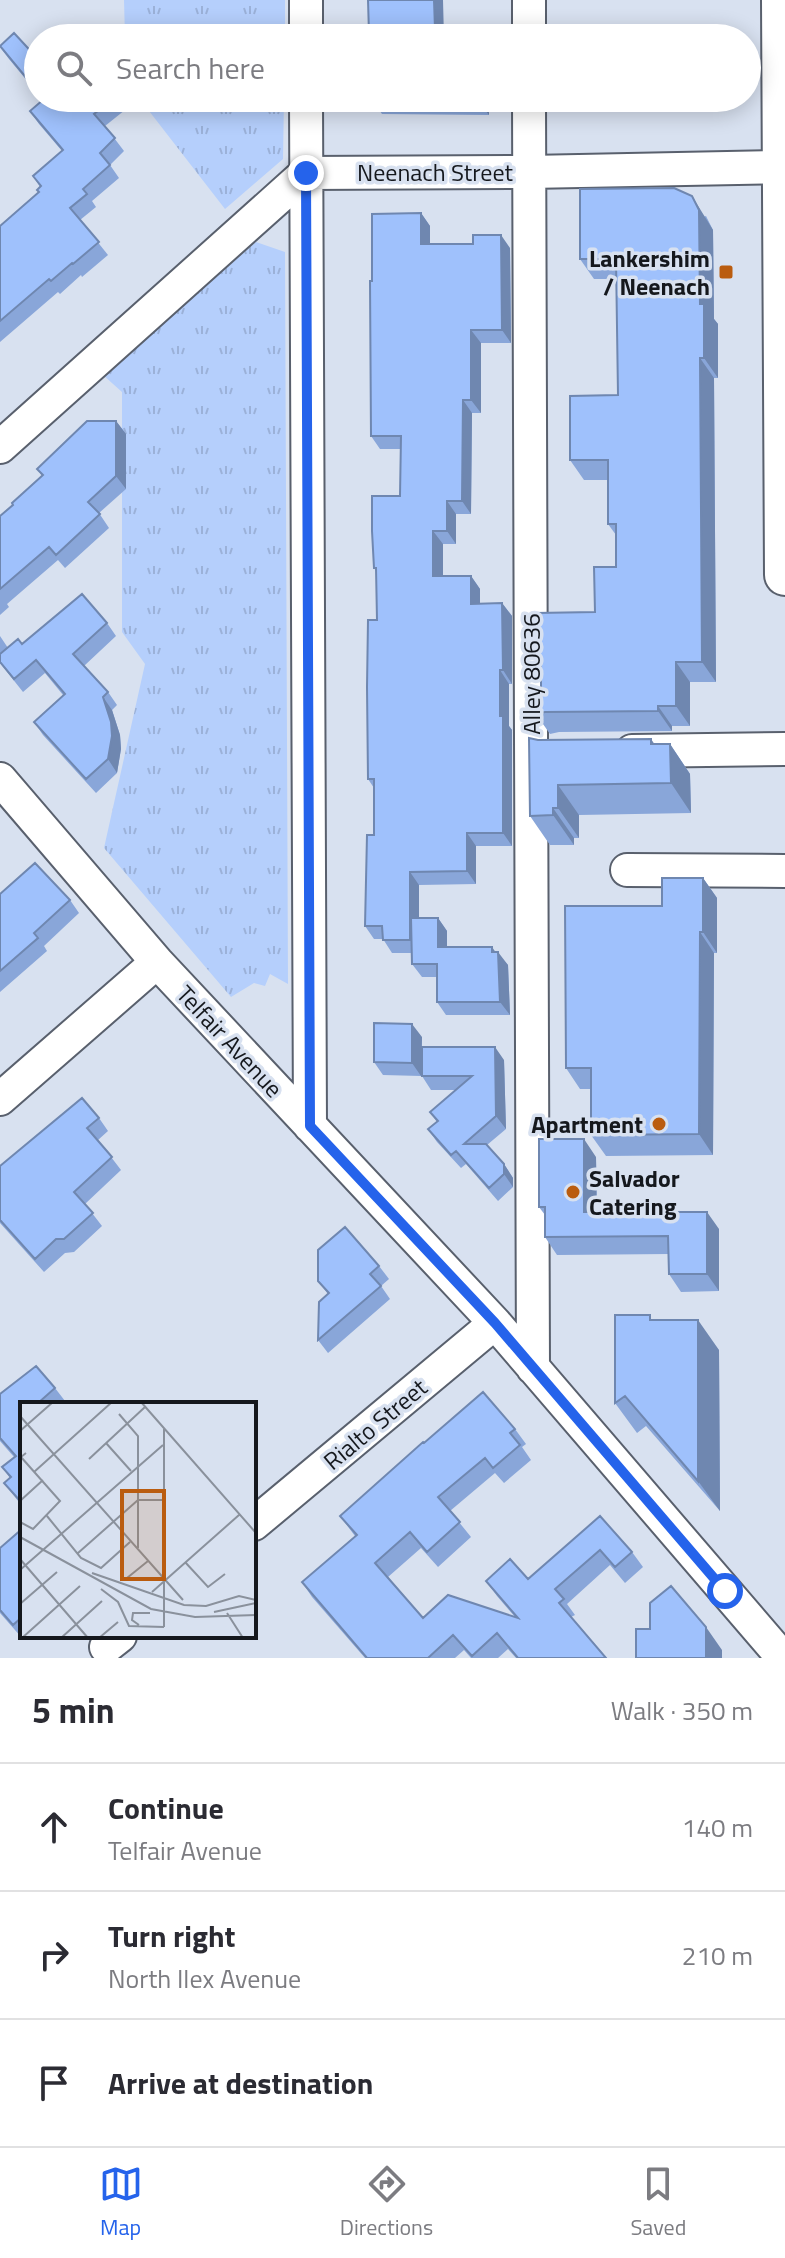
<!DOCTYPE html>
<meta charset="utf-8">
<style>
body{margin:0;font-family:"Titillium Web",sans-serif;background:#f2f2f3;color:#2b2b33}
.stop{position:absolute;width:24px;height:24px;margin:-18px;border:6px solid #2563eb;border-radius:50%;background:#fff}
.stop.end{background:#2563eb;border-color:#fff;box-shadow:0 2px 8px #0008}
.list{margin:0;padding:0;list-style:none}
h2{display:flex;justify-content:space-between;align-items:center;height:104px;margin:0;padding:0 32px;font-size:34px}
h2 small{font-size:26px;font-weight:400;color:#7c7c81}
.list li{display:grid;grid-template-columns:52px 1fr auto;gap:24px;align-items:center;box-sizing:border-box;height:128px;padding:0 32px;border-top:2px solid #e1e1e2}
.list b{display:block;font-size:30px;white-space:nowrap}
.list p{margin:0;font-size:26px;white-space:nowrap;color:#7c7c81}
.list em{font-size:26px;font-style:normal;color:#7c7c81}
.icon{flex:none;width:44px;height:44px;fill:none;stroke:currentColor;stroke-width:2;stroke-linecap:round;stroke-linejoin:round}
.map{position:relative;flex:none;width:785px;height:1658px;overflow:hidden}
.search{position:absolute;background:#fff;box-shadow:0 4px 20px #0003;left:24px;right:24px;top:24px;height:88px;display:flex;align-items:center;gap:20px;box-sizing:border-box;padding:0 28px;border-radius:44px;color:#7c7c81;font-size:30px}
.sheet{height:488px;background:#fff}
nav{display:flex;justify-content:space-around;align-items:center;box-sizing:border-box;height:112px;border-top:2px solid #e1e1e2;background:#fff;font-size:22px;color:#7c7c81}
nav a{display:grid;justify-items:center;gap:4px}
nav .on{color:#2563eb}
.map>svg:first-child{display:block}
.grass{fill:url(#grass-tufts)}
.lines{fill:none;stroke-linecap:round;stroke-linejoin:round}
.minor-casing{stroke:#59606d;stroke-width:36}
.major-casing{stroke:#59606d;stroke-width:44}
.minor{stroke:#fff;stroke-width:32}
.major{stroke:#fff;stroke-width:40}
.wall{fill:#89a6d9}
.shaded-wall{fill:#6f87b0}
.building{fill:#9fc1fc;stroke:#6f87b0;stroke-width:2}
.route{stroke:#2563eb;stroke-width:10}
.poi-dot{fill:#ba5c0f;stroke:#d8e1f0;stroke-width:3}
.labels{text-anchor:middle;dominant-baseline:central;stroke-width:7;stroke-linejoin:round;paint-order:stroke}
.street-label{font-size:24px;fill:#15181d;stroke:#d8e1f0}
.poi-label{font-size:24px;font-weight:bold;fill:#15181d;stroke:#d8e1f0;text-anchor:end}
.inset-road{fill:none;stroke:#8a919c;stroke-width:2}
.view{fill:#ba5c0f;fill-opacity:0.15;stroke:#ba5c0f;stroke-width:4}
.inset-edge{fill:none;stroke:#15181d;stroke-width:4}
</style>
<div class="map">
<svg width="785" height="1658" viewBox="0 0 785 1658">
<defs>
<pattern id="grass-tufts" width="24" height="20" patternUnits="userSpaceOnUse" patternTransform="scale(2)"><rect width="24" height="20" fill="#b5cffc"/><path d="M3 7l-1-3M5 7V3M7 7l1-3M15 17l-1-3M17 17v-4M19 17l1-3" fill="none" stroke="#9bb1d8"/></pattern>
</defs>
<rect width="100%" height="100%" fill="#d8e1f0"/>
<path class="grass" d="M124,0H285V38H125Z
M139,98H284L283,159L225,209Z
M256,242L285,252L288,984L270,974L265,986L254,983L231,997L104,848L145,664L122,632V392L103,375Z"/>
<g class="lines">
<defs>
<path id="minor" d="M306,0V38
M529,0V38
M306,98L310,1126
M529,98L533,1368
M0,447L306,173L529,172L783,167
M632,751L785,749
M0,779L157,962L495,1323L783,1658
M627,870L785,871
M0,1099L157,962
M254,1524L495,1323
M106,1647L120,1636"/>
<path id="major" d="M782,0L785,575"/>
</defs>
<use href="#minor" class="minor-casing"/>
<use href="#major" class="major-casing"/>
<use href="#minor" class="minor"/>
<use href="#major" class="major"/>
</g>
<path class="wall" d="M0,47L38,59V94L9,59Z
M41,98L134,99L128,103L130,106L105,126L124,151L110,165L119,178L92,201L96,207L80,220L108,255L82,277L81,275L60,294L58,292L0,342V226L39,192L40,187L33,176L62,151L39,124L30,111L43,100Z
M489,98V115L382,114L373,101Z
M421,213L430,226V244L510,248L511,343H481V413H472L471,514H456V544H443V576H471L480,589V604L502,603L512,616V684H509V726L512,730V846H476V884L419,885V918H438L447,931V947L495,952L508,965L510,1015H446L437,1002V977H422L412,964V953H392L383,939H374L365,926L374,835V788L368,779L377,620L376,571L374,568L400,496L401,449H380L371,436L372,281Z
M706,216L713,230L714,319L718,324V378H714L716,682H690V726H672V731L559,732L550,734L536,714L541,710V670L536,663L595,612L616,567V535L608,524V480H584L570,460L618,395L616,279H594L580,259Z
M116,421L126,434V489L99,513L109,528L65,568L58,560L7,604L9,607L0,615V516L42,476L37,469Z
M107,623L116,636L84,666L108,692L117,705L112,710L120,735L121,749L117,773L96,793L43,735L34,722L63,695L45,673L23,692L0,663V636L8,648Z
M538,740L670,744L690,774L691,813L579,815V838H574V845H550L530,816Z
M703,878L717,898V953H714L713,1155L606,1156L591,1135V1089H580L566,1068L662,906Z
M0,894L70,900L79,913L44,946L47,951L0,992Z
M422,1037L421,1076L383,1075L374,1062Z
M504,1060L506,1129L487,1145L504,1164L513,1178V1187L498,1201L466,1164L461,1168L437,1142L428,1129L437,1122L430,1112L457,1090H431L422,1076Z
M99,1118L108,1131L98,1140L121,1170L85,1204L102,1226L74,1252L65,1253L44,1272L0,1223V1166Z
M596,1157L597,1212L719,1229V1291L681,1292L669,1274V1254L557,1255L545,1237V1215L539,1207Z
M379,1266L389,1279L381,1286L390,1299L328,1353L318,1340L328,1294L318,1281Z
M654,1320L719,1350L720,1511L646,1426L637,1433L615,1403Z
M55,1388L65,1401L61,1404H22V1506L4,1483L10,1478L2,1467L14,1457L0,1441V1394Z
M515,1429L526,1444L522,1447L531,1460L504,1483L495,1473L450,1511L471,1537L438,1567L421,1548L388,1577L423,1618L515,1617L497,1596L486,1581L528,1579L600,1516L632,1552L643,1567L625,1583L610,1565L567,1604L575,1615L571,1617L607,1658H516L508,1649L498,1658H471L464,1650L455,1658H365L312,1597L302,1582L355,1536L340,1516L424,1443Z
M22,1529V1636H24L22,1638L0,1613V1548Z"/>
<path class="shaded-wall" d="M434,0H443L444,38L435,29Z
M479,98H489V115L479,102Z
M692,196L713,230L714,319L718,324V378L704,358Z
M421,213L430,226V257L421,244Z
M501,235L510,248L511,343L502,330Z
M471,330L481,343V413L471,400Z
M700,358L714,378L716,682L702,662Z
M463,400L472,413L471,514L462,501Z
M116,421L126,434V489L116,476Z
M447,501L456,514V544L447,531Z
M433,531L443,544V589L433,576Z
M471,576L480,589V617L471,604Z
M502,603L512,616V684L503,670Z
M676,662L690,682V726L676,706Z
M500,670L509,684V726L512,730V846L503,833Z
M103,697L112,710L120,735L121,749L117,773L108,759Z
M658,706L672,726V731L658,711Z
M651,739L670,767V744L690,774L691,813L671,783L651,744Z
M558,785L579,815V838L558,808Z
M553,808L574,838V845L553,815Z
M467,833L476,846V884L467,871Z
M410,872L419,885V953L410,940Z
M703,878L717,898V953L703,932Z
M438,918L447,931V960L438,947Z
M700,932L714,953L713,1155L699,1134Z
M492,947L499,957L498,952L508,965L510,1015L500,1002Z
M412,1024L422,1037L421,1076L412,1063Z
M495,1047L504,1060L506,1129L496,1116Z
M584,1139L596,1157L597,1230L584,1212Z
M504,1164L513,1178V1187L504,1174Z
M707,1212L719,1229V1291L707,1274Z
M698,1320L719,1350L720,1511L698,1481Z
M706,1627L722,1650V1658H706Z"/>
<path class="building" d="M368,0H434L435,29L502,31V38H370V34H369Z
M635,27H653L659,38H624V33H635Z
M14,33L38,59V92L0,46Z
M43,98H115L94,114L115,138L100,153L110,165L83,189L87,194L70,208L99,242L73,264L72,263L51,281L49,279L0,321V226L39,192L37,190L41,186L33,176L63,150L30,111L44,99Z
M373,98H479V102L373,101Z
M674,188L692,196L699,210L700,304H704V358H700L702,662H676V706H658V711L545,712L536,714V710H541V663H536V613L595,612L594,567H616V524H608V460H570V396L618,395L616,259H580V189Z
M421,213V244H473V235H501L502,330H471V400H463L462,501H447V531H433V576H471V604L502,603L503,670H500V716H503V833H467V871L410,872V940H383L382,926H365L367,835H374V779H368L367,687L368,620H377L376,568H374L372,531V496H400L401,436H371L370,281H372V214Z
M87,421H116V476L88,502L100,514L56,555L49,547L0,589V516L13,505L12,503L43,475L37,469Z
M82,594L107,623L73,654L108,692L103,697L111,722L112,736L108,759L86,779L34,722L65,694L36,660L14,679L0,662V654L18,639L22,644Z
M529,738L538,740L651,739V744H670L671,783L558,785V808H553V815L530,816Z
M35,863L70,900L34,933L38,938L0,971V894Z
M662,878H703V932H700L699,1134L591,1135V1068H566L565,906H662Z
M411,918H438V947H492V952H498L500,1002H437V964H412Z
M374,1023L412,1024V1063L374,1062Z
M422,1047H495L496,1116L464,1144H486L504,1164V1174L489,1188L456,1151L451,1155L428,1129L438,1121L430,1112L472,1076H422Z
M82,1098L99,1118L87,1128L112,1157L74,1192L93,1213L64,1239H56L35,1259L0,1220V1166Z
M539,1139H584V1212H707V1274H669L668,1236L545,1237V1207H539Z
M345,1227L379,1266L370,1274L381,1286L318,1340L319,1302L329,1293L318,1281V1250Z
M615,1315H650V1320H698V1481L625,1396L615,1403Z
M36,1366L55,1388L37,1404H22V1503L4,1483L11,1477L2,1467L16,1456L0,1438V1394Z
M483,1392L515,1429L510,1433L520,1445L493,1468L485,1458L438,1497L460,1522L427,1552L410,1532L375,1563L423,1618L448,1595L518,1618L486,1581L510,1559L528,1579L600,1516L632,1552L615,1567L600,1550L555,1589L564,1599L559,1603L606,1658H518L497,1633L472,1656L453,1635L428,1658H367L302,1582L357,1535L340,1516L423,1442L424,1443Z
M22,1529V1617L13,1625L0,1610V1548Z
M671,1586L706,1627V1658H636V1629H650V1603Z"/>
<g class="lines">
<path class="route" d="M306,173L310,1126L495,1323L725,1591"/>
</g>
<g class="poi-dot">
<rect x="718" y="264" width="16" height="16" rx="4"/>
<circle cx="659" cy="1124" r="8"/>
<circle cx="573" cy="1192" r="8"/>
</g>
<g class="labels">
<g class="street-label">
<text x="435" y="172">Neenach Street</text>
<text transform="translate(531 674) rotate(-90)">Alley 80636</text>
<text transform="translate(230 1041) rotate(47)">Telfair Avenue</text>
<text transform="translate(375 1424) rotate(-40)">Rialto Street</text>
</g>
<g class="poi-label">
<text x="710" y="258">Lankershim<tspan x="710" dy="28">/ Neenach</tspan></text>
<text x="643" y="1124">Apartment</text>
<text x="589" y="1178" text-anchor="start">Salvador<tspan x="589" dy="28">Catering</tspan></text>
</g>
</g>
<g transform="translate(20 1402)">
<rect width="236" height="236" fill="#d8e1f0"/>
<path class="inset-road" d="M121,0L236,131M99,12L118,34V146M0,14L163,198M0,29L33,0M86,41L111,69M69,57L125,5M14,70L92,0M0,99L23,78M27,114L61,156L81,166L110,140M0,120L13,127L40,99L1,55L6,51M0,135L131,207L175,215L236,213M58,151L118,98H143M0,157L68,236M165,160L188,185L205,172M0,168L143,43M72,171L164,203L186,204L219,194L236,198M107,176L128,159M81,187L98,200L109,224L144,225M132,190L219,113M0,202L37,170M194,210L236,201M207,211L223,236M119,223L112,218L113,211H130M144,225V27M2,236L60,184M41,236L82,199M79,236L98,220"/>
<path class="view" d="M102,89H144V177H102Z"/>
<rect width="236" height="236" class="inset-edge"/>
</g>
</svg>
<div class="stop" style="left:725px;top:1591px"></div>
<div class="stop end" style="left:306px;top:173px"></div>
<div class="search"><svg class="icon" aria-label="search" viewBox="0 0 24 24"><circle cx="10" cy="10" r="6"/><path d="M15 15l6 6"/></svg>Search here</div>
</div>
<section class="sheet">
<h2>5 min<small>Walk · 350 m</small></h2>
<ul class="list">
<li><svg class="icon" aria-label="ahead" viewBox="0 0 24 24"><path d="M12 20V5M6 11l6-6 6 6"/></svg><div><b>Continue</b><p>Telfair Avenue</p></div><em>140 m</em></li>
<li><svg class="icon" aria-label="right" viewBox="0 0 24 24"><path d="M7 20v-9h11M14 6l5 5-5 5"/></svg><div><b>Turn right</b><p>North Ilex Avenue</p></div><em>210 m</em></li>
<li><svg class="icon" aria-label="arrive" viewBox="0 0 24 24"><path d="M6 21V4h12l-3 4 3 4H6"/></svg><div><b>Arrive at destination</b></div></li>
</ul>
</section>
<nav>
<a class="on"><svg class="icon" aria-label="map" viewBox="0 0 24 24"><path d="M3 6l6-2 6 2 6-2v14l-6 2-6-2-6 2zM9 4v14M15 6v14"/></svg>Map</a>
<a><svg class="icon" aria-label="directions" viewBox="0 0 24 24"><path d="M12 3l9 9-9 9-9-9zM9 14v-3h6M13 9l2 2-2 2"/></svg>Directions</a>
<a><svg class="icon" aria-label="saved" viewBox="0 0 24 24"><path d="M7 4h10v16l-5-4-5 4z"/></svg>Saved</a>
</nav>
